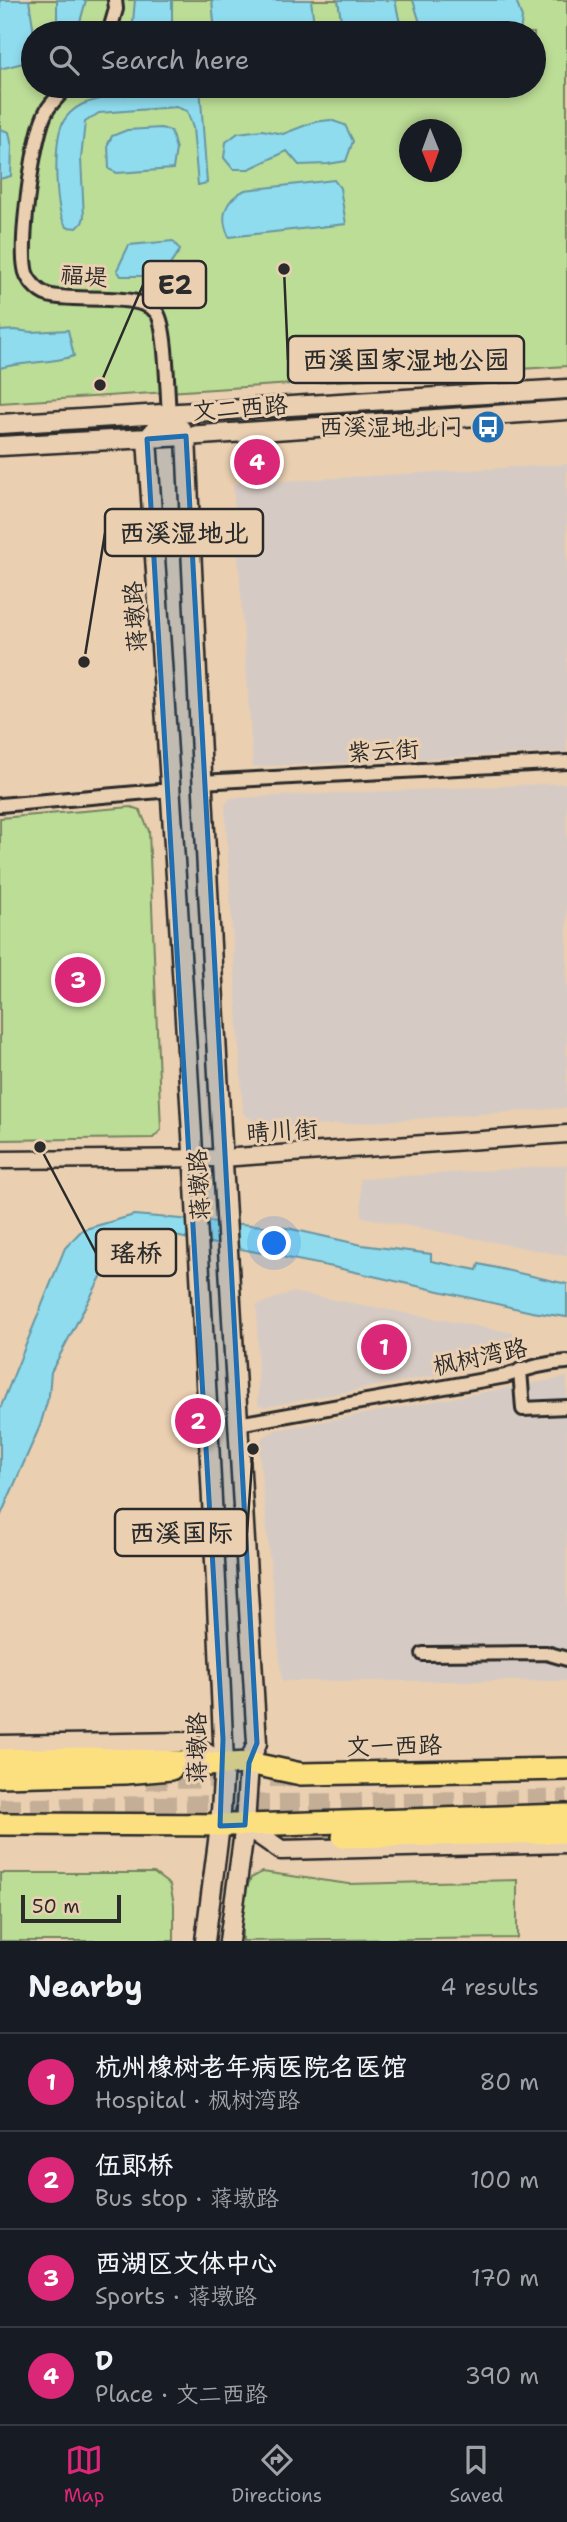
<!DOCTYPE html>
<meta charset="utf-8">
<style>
body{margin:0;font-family:"Shantell Sans","LXGW WenKai TC",sans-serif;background:#20242c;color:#f1f3f6}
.compass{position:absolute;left:399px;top:119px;width:63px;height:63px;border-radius:50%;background:#171b24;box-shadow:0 4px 10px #0003;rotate:179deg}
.scale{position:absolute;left:21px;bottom:18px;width:100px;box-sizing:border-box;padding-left:7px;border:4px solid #2b2b2b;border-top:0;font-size:19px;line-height:24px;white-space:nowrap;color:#2b2b2b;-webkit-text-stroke:5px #eacfb1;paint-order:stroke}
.you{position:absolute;left:275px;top:1244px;width:24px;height:24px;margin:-18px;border:5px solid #fff;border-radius:50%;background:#1a73e8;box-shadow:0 0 0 10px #1a73e833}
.badge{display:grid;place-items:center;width:46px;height:46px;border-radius:50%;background:#db2777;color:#fff;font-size:23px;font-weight:700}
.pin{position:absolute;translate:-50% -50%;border:4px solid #fff;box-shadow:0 2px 7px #0006}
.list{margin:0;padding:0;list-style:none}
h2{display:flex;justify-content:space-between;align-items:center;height:91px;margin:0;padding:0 28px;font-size:30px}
h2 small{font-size:23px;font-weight:400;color:#9ea1a6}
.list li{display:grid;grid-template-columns:46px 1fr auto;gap:21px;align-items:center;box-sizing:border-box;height:98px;padding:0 28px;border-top:2px solid #363941}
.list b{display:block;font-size:26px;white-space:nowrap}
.list p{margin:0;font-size:23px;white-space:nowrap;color:#9ea1a6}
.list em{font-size:23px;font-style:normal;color:#9ea1a6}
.icon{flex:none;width:38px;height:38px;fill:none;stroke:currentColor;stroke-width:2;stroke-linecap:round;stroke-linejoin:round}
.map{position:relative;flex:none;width:567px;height:1941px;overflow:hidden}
.search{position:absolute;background:#171b24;box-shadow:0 4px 10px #0003;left:21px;right:21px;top:21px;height:77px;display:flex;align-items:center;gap:18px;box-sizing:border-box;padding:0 24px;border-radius:38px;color:#9ea1a6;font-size:26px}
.sheet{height:483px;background:#171b24}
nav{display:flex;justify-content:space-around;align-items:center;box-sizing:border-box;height:98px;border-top:2px solid #363941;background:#171b24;font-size:19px;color:#9ea1a6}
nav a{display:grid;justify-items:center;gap:4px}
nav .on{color:#db2777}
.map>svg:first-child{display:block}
.built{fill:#d6cbc4}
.green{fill:#bcdd96;stroke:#748460;stroke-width:2;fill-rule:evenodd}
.water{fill:#8fdcee;stroke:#6795a0;stroke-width:2}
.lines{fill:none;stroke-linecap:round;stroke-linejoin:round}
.trunk-tunnel{stroke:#c4ae96;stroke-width:21;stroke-dasharray:21 10;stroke-linecap:butt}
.minor-casing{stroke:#2b2b2b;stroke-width:18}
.tertiary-casing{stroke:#2b2b2b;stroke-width:21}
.secondary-casing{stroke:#2b2b2b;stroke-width:23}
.primary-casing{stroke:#2b2b2b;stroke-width:26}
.trunk-casing{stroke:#2b2b2b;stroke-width:26}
.minor{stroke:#eacfb1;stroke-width:12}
.tertiary{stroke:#eacfb1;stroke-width:16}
.secondary{stroke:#eacfb1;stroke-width:18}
.primary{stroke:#fce080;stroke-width:21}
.trunk{stroke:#fce080;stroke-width:21}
.marked{fill:#1f6fb2;fill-opacity:0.2;stroke:#1f6fb2;stroke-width:5;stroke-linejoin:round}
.labels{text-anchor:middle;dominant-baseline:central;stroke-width:6;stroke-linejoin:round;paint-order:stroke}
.street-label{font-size:24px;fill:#2b2b2b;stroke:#eacfb1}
.poi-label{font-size:24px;fill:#2b2b2b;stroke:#eacfb1;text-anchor:end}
.leader{fill:none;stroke:#2b2b2b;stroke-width:2.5}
.callout-dot{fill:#2b2b2b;stroke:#eacfb1;stroke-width:2.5}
.callout{fill:#eacfb1;stroke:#2b2b2b;stroke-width:2.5}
.callout-label{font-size:26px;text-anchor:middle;font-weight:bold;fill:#2b2b2b}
</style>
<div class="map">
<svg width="567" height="1941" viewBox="0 0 567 1941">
<rect width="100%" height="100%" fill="#eacfb1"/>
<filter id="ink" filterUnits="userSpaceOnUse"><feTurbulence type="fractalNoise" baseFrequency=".0143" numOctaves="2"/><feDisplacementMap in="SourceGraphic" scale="14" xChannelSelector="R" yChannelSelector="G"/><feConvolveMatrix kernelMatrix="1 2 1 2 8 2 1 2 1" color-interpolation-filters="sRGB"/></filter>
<g filter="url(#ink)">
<path class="built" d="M567,464V752L253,767L233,484Z
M567,783V1108L287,1128H262L243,1113L225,805L230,798Z
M567,1165V1256L362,1217L360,1179Z
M292,1292L514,1333L506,1362L266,1407L258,1405L257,1305Z
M567,1377V1681H282L259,1451L262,1438L275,1430Z"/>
<path class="green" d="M0,0H567V366L0,403ZM33,33H534V86H33ZM410,130H452V172H410Z
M131,807L140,810L149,831L161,1130L153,1138L0,1140V818Z
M262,1872L349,1884L517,1880V1938L242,1941C242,1919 241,1898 251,1878Z
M0,1873H154L170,1885L174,1904V1941H0Z"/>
<path class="water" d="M0,0H29L34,33L31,61L0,69Z
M57,0H86L77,33H57Z
M135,0H172V33H132Z
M212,0H311L315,33H215Z
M338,0H395L402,33H343Z
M413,0H516L522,18L520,33H423Z
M189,86H200L207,183L198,185L193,128L187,111L176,107L99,113L85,122L81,159L84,217L82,223L77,228L67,227C54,213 54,145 61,127C64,117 74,108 83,104C99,98 120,95 137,93C152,91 177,96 189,86Z
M330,120L345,125L353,141L346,161L328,164L299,165L287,151L249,169H233L224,158L226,142L238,133L262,130L283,134L314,122Z
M161,128L171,131L176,149L173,169L117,173L109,169L108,144L112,136L127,130Z
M0,129L9,132L12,147L11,176L0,179Z
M334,180L340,188L346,224L229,237C219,216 225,200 245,190Z
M173,241L180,250L170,265L168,276H121L117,270L129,245Z
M15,330L31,332L68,330L74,356C50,364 25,361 0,368V331Z
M134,1215L287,1228L362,1245L431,1254V1261L477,1270L479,1264L567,1284V1317L532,1312L333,1267L159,1233C123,1233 126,1256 102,1275L51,1372L49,1395L40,1426L0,1517V1409L65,1248L82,1230Z"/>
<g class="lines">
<path class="trunk-tunnel" d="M146,1779L292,1776
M0,1809L567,1800
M249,1835L343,1837"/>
<defs>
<path id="minor" d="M109,33L116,9L115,0
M67,86C61,94 52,102 47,110C33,134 20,240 25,268C26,279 38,292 48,295C72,303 141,291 157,313C167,327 167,394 169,414
M201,782L567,762
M0,805L171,790
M520,1370L523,1409L567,1407
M238,1424L506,1376C526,1368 546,1363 567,1362
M423,1654L546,1653L567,1659"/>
<path id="tertiary" d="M0,1160L222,1158L567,1134"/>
<path id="secondary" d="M169,414L147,439C177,880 206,1322 224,1764L220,1826L205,1941
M169,414L186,436C205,872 231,1307 257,1743L249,1763L245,1825L229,1941
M0,424L567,389
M0,446L186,436L567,410
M0,1745L188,1742L224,1764
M245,1825L281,1850L567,1843"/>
<path id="primary" d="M206,1765L249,1763L301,1774L567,1769
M0,1776L125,1773L171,1769
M0,1824L245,1825L567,1815"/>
<path id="trunk" d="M0,1760L88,1758L224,1764
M343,1837L567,1832"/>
</defs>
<use href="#minor" class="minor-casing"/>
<use href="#tertiary" class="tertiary-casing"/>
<use href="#secondary" class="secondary-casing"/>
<use href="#primary" class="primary-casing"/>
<use href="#trunk" class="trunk-casing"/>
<use href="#minor" class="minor"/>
<use href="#tertiary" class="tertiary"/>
<use href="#secondary" class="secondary"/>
<use href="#primary" class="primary"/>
<use href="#trunk" class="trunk"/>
</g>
</g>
<path class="marked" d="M186,436L257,1743L249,1763L245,1825L220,1826L223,1739L147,439Z"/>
<defs>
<symbol id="bus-disc" viewBox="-11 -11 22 22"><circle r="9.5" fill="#1f6fb2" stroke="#eacfb1"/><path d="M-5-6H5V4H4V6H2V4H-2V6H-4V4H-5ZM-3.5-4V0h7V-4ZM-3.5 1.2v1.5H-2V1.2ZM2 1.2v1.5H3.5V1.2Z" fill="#fff"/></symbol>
</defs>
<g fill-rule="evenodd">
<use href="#bus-disc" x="469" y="408" width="38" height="38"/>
</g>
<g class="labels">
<g class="street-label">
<text transform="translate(84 276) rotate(5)">福堤</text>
<text transform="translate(240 408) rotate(-4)">文二西路</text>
<text transform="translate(135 617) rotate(-94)">蒋墩路</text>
<text transform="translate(383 751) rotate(-3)">紫云街</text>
<text transform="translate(282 1131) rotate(-4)">晴川街</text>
<text transform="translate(199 1185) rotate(-93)">蒋墩路</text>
<text transform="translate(480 1357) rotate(-12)">枫树湾路</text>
<text transform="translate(394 1746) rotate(-1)">文一西路</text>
<text transform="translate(197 1748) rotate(-90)">蒋墩路</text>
</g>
<g class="poi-label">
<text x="463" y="427">西溪湿地北门</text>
</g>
</g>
<path class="leader" d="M100 385L143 285M284 269L288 360M84 662L105 533M40 1147L96 1253M253 1449L247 1533"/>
<g class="callout-dot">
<circle cx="100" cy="385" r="7"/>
<circle cx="284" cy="269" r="7"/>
<circle cx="84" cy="662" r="7"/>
<circle cx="40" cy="1147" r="7"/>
<circle cx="253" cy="1449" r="7"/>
</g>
<g class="callout">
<rect x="143" y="261" width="63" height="47" rx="7"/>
<rect x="288" y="336" width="236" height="47" rx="7"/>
<rect x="105" y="509" width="158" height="47" rx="7"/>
<rect x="96" y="1229" width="80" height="47" rx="7"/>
<rect x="115" y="1509" width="132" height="47" rx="7"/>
</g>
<g class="callout-label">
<text x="175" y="294">E2</text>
<text x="406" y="369">西溪国家湿地公园</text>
<text x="184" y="542">西溪湿地北</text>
<text x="136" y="1262">瑶桥</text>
<text x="181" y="1542">西溪国际</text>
</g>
</svg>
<svg class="compass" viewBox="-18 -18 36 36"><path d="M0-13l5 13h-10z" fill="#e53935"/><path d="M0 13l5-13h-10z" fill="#9ea1a6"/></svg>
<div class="scale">50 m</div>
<div class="you"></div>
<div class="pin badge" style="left:384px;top:1347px">1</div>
<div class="pin badge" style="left:198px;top:1421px">2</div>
<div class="pin badge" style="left:78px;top:980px">3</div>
<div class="pin badge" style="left:257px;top:462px">4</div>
<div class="search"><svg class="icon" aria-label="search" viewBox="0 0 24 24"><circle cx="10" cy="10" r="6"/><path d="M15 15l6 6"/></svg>Search here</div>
</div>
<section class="sheet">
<h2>Nearby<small>4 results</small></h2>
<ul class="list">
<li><span class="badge">1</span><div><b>杭州橡树老年病医院名医馆</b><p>Hospital · 枫树湾路</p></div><em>80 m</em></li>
<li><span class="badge">2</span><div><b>伍郎桥</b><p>Bus stop · 蒋墩路</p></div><em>100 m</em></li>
<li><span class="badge">3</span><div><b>西湖区文体中心</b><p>Sports · 蒋墩路</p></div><em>170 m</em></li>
<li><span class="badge">4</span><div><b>D</b><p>Place · 文二西路</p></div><em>390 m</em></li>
</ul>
</section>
<nav>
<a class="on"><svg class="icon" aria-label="map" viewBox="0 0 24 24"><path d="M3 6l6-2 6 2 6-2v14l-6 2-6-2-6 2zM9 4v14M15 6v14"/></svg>Map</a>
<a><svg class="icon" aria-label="directions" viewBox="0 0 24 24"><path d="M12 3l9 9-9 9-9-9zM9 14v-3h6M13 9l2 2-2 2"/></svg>Directions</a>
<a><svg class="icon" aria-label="saved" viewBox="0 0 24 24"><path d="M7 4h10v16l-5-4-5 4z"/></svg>Saved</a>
</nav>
